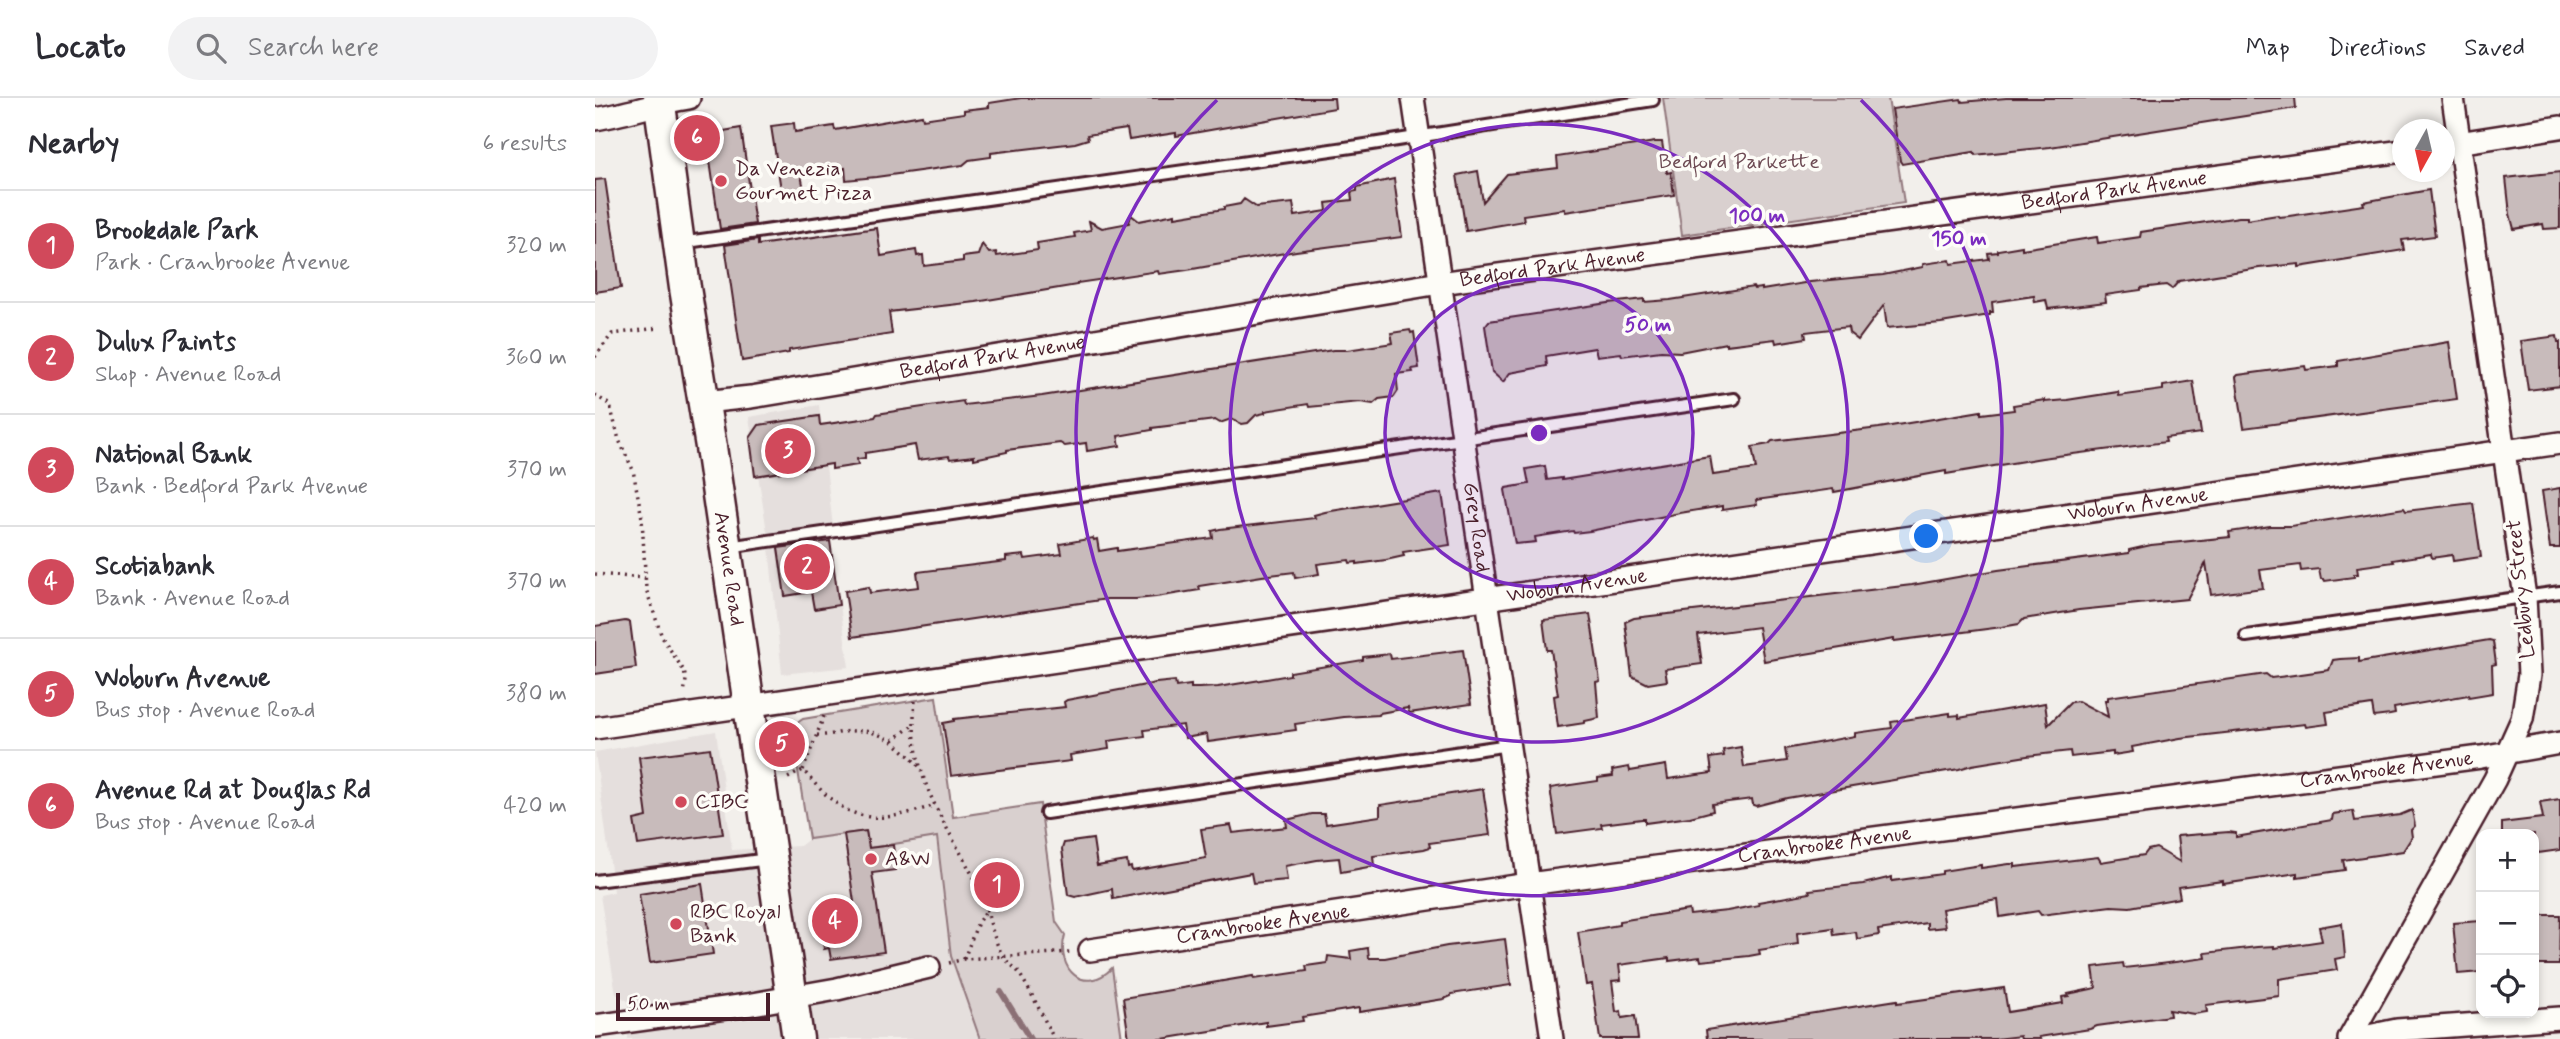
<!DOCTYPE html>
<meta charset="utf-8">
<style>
body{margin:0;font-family:Mynerve,sans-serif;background:#f2f2f3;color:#2b2b33}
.controls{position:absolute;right:21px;bottom:21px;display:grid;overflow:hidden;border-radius:14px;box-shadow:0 4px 10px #0003}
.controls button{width:63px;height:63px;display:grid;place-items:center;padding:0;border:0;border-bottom:2px solid #e1e1e2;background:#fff;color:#2b2b33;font:35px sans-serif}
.compass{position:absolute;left:1797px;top:21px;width:63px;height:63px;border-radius:50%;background:#fff;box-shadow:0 4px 10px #0003;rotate:188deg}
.scale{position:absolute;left:21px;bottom:18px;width:154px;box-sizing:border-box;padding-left:7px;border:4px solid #4a1f2b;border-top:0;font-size:19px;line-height:24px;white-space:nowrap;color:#4a1f2b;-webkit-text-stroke:5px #fdfcf7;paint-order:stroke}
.you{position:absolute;left:1332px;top:439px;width:24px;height:24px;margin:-18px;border:5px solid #fff;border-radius:50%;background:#1a73e8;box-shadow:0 0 0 10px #1a73e833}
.badge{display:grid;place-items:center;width:46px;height:46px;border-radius:50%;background:#d1495b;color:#fff;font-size:23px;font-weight:700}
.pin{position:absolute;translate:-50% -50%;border:4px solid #fff;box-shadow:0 2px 7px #0006}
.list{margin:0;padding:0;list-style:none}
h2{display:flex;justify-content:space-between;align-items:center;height:91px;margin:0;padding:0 28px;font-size:30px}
h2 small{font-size:23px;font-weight:400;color:#7c7c81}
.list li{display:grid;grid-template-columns:46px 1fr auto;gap:21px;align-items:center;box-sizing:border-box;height:112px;padding:0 28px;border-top:2px solid #e1e1e2}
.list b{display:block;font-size:26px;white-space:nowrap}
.list p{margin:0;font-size:23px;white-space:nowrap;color:#7c7c81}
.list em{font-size:23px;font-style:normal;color:#7c7c81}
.icon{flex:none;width:38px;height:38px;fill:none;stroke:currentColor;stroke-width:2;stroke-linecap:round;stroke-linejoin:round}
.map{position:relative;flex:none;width:1965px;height:941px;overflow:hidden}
header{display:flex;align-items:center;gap:42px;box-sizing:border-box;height:98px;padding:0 35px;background:#fff;border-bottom:2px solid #e1e1e2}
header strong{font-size:33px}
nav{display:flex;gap:38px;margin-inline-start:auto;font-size:24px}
.search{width:490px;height:63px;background:#f2f2f3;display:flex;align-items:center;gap:18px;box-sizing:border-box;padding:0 24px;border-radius:38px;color:#7c7c81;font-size:26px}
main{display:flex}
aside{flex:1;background:#fff}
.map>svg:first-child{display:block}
.built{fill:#e5dfdd}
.green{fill:#d9d0cf;stroke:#92787d;stroke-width:2}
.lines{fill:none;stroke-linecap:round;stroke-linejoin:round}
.stream{stroke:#8b6f75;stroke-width:6}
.building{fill:#c8bbbb;stroke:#4a1f2b;stroke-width:2}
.service-casing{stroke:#4a1f2b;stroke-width:16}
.minor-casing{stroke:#4a1f2b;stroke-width:26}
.secondary-casing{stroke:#4a1f2b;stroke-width:35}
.path{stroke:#4a1f2b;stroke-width:3.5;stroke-dasharray:2 5;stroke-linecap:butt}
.service{stroke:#fdfcf7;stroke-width:10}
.minor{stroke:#fdfcf7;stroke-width:21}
.secondary{stroke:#fdfcf7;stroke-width:30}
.ring{fill:none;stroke:#7b2cbf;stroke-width:3.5}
.poi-dot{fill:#d1495b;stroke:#fdfcf7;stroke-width:2.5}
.labels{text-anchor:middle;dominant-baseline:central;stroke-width:7;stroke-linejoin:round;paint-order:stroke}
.park-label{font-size:21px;fill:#6e4b54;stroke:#fdfcf7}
.poi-label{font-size:21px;fill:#4a1f2b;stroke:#fdfcf7;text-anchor:start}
.street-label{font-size:21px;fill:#4a1f2b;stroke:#fdfcf7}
.centre{fill:#7b2cbf;stroke:#fdfcf7;stroke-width:3.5}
.ring-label{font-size:21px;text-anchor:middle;font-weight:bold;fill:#7b2cbf;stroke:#fdfcf7;stroke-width:7;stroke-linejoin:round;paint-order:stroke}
</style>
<header>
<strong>Locato</strong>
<div class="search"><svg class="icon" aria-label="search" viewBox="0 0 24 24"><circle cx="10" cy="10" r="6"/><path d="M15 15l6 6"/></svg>Search here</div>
<nav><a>Map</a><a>Directions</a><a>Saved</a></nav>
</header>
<main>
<aside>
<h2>Nearby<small>6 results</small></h2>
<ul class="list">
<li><span class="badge">1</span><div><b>Brookdale Park</b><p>Park · Cranbrooke Avenue</p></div><em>320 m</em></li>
<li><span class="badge">2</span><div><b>Dulux Paints</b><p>Shop · Avenue Road</p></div><em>360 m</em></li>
<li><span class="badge">3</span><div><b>National Bank</b><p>Bank · Bedford Park Avenue</p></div><em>370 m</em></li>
<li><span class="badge">4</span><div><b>Scotiabank</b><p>Bank · Avenue Road</p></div><em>370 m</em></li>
<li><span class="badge">5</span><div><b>Woburn Avenue</b><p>Bus stop · Avenue Road</p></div><em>380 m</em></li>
<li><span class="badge">6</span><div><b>Avenue Rd at Douglas Rd</b><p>Bus stop · Avenue Road</p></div><em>420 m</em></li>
</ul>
</aside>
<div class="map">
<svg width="1965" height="941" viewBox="0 0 1965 941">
<rect width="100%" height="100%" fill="#f2efeb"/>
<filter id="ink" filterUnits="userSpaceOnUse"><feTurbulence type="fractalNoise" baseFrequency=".0143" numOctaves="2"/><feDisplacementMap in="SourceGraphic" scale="14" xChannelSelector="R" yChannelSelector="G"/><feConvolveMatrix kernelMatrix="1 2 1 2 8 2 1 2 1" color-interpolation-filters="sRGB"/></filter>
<g filter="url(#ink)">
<path class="built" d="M224,307L238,429L234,431L254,569L187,576L173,440L154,319Z
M121,633L137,752L205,748L214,741L271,733L274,750L342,739L356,858L385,941H33V903L21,896L5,797L19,794L0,654Z"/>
<path class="green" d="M1068,0H1293L1309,105L1087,137Z
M341,599L358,719L445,706L461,824L470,837C460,872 490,898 517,870L527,941H385L356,858L342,739L274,750L271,733L214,741L196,629L208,621Z"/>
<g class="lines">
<path class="stream" d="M406,894L435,941"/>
</g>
<path class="building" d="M426,0H739L740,10L581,38V35L534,42L532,31L492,37L493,41L480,45L396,55V59L374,62L368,67L281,79L251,82L250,70L206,77L210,96L187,98L176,28L199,25L200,34L239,28L240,32L327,17L328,21L369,15V12L394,9V5Z
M1411,0H1700L1701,10L1455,49L1389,56L1380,57L1379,54L1307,66L1305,63L1297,11L1366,1L1367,4Z
M146,30L160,126L125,131L111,36Z
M1060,44H1067L1072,75L1076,74L1079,97L970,114V111L928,117L929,123L871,133L862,77L883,73L888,104L912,76L963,70L962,59Z
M1965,74V130L1949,131L1948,126L1919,131L1915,116L1911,80Z
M10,81L26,190L0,194V82Z
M799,81L807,139L701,153L592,172L564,176L563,173L482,185V187L381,204L294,214L297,236L194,252V255L147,263L130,147L163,142V147L282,130L286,158L321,152L322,158L328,157L329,168L368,163V159L383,157L387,146L394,155L401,154L402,158L443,152L442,145L480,139L479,135L496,132L494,123L507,130L534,125L536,117L544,123L580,116V119L629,111V109L645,106L649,101L661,109L698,105L700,118L732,113L731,105L757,102L756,94L762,93V89Z
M1834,92L1840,138L1807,142L1809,152L1704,169V166L1664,170L1584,183L1577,191L1571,187L1546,190V192L1510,197L1511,204L1495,206L1453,211L1451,202L1440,204L1439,198L1397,204L1398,214H1395V217L1346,225L1292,230L1289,207L1263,242L1254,235L1253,229L1210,234L1211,240L1181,245L1180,241L1131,247V245L1085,254L1066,253L1027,258L1026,255L1002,258L1000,250L951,258L952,268L915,275L908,284L897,274L890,228L894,223L1013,205L1049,201V204L1075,202L1158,189L1159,191L1167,190V192L1215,184L1288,177L1328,169V166L1355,162L1356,166L1394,161L1393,155L1403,154V152L1427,148V151L1502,139L1503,145L1545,139L1546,134L1644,119H1652V122L1682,117L1684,119L1694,118L1769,107L1768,104Z
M815,232L816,235L819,234L824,270L817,271L818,274L801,276L803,293L799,299L784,301L778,306L765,304L714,309L713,306L670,313V315L661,317L653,325L647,326L636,321L625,325L620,322L557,330V332L523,338L525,348L492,353L491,345L470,348L465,345L412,352V354L379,361V358L355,361L354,358L323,362L320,347L270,355V360L262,361L263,367L237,371V366L160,378L155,340L164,327L224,318L225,327L280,319L282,316L301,313L368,303L369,307L447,298L738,252H752L798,245L796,235Z
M1962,238L1963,244H1965V288L1933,292L1926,243Z
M1854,244L1862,301L1649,330L1641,279L1643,277L1710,268L1711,272L1743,268V263Z
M1598,283L1606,335L1570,340L1571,344L1447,360L1351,376V373L1239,394L1238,391L1161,402L1162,407L1127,412V408L1085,415L995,433L979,435L978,433L940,439L941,444L920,446L910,392L911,390L934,386L931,371L950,368L952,382L967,380V382L1115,358L1118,377L1161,371L1157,349L1174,346L1177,343L1284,330L1386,313V316L1419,312L1418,307L1450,302V304L1472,302L1523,294L1524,298L1568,292V288Z
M1965,390V450H1955L1947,393Z
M847,395L855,447L808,454L809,458L791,462L762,466V464L755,465L754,462L722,466L724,476L700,480L699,474L667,478L604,488L605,492L561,499L541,501H512L257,539L250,493L274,489L275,495L324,489L322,474L411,463V459L429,457L430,461L467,456L465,446L498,440L499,442L502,441L504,453L522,450V453L618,440L617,433L625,431L720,420L719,417L730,414Z
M1878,405L1886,459L1858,463L1857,457L1837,460L1836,456L1798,462L1799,464L1762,469L1763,476H1759V479L1730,483L1729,481H1726L1724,471L1706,473L1705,467L1665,472L1668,490L1616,497L1611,465L1592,501L1484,512L1429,521L1424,526L1407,529L1299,543V541L1169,563L1163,529L1103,537L1107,566L1070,571L1072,583L1053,586L1037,578L1030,524L1039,520L1317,487L1403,472L1534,455V452L1556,447L1635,439L1634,434L1675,428H1696L1809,410L1811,413Z
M235,443L244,507L219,511L216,494L190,498L183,450Z
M995,516L1005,583L1001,584L1004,620L990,623V625L963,629L959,598L963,597L956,552H952L948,522Z
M30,523L35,524L41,570L0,576V528Z
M1894,542L1898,543L1901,566L1897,567L1898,595L1874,599L1873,597L1799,610L1800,616L1795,617L1779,619L1777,607L1731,614L1733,626L1711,629L1710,626L1585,640L1537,649L1538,654L1518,657V654L1476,659L1475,653L1432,658L1377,667L1364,671L1192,700L1161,708L1158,707L1157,701L1117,706L1118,713L1095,719L1050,725V721H1047L1006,726L1007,730L962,736L955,690L1003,683V680L1018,678L1017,672L1034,669L1035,673L1071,667L1073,681L1117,675L1115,660L1129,658L1128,652L1146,649L1149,669L1192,663L1190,651L1260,638V635L1297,630L1296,624L1355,615V618L1364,617V620L1450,605L1453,627L1476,604L1483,603L1513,619L1510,602H1513V599L1671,576L1676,580L1692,578L1734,572L1738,562L1745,561L1764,560V564Z
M868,552L876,606L814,615L813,610L785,615L784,617L749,619L700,626L701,632L613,644L612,636L590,640L588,627L549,632L550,638L513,643L514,651L475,657L476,663L356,678L348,625L359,623V621L470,609L469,604L472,602L561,585L580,583L581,589L596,587V590H604L623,589L695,577V574L768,562V559L795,556L796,561Z
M115,650L128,736L43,747L39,722L52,719L44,659Z
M888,691L895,737L834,745L835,749L829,751L778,758L779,768L746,774L744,760L722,762L690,768L692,782L658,785L656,775L518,801L517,791L480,799L473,797L467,751L469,745L498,741L502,768L532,763L533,770L536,769L537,773L611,760L606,731L636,727L638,735L692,729L691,722L717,716H729L731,726L785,718V707Z
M1965,701V752L1943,755V753L1939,762V736H1907V725L1948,720L1945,704Z
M1817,712L1820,728L1816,732L1817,739L1808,753L1748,762L1750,772L1702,779V775L1628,786V783L1583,789L1585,800L1535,809L1516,808L1446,817L1443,813L1405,819L1403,802L1347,811L1350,829L1332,831V825L1283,832L1284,837L1262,841L1261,834L1239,837L1238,830L1202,835L1203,846L1164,852L1165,856L1154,858L1106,863L1105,859L1074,863V860L1024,867L1026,882L1017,883L1021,914L1026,913L1027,920L1040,918L1043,941H1005L997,886L991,887L983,834L1024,827V823L1094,812L1095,817L1132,813L1164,807L1163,804L1169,803L1215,795L1214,792L1268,786L1297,779V783L1347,776V773L1386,767V770L1414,766H1420V769L1503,759L1506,764L1549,757L1553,752L1561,750L1585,764L1582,738L1634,734L1641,735V739L1737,722L1738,716L1758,713L1760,723L1805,717Z
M271,733L274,750L298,747L301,772L277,775L289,854L236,861L234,850L229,851L223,809L259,804L249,736Z
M107,786L118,856L55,865L44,796Z
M1943,817H1965L1964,867H1942Z
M1886,823V874L1863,876L1858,825Z
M1747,825L1750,859L1740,861L1742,872L1684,881V898L1611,907L1612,914L1599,916L1574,912L1575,918L1502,928L1495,931L1444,939L1445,941H1426L1425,938L1400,941H1112L1111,932L1302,902V905L1409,890L1413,914L1468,905L1467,899L1474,898L1473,896L1501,890L1498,869L1528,865L1529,870L1565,866L1611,860L1610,855L1662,849L1679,848V850L1727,843L1724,829Z
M910,841L916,887L856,896V898L849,901L824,905L764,914V910L707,919L708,923L671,928V924L567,941H534L528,900L658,878L659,881L712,873L711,868L732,865L733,858L756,861L755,853L773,850L774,860H790L852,848Z"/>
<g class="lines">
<defs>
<path id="service" d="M85,145L764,48L1058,2
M133,449L1139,301
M1651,538L1965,494
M451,715L914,647
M0,783L174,761"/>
<g id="minor">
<path id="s1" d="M818,0L957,941"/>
<path d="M0,21C32,16 62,5 94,0"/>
<path d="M1850,47L1965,29"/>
<path id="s2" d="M109,304L156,299L845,185L1808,53"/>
<path id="s3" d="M0,630L1965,345"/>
<path id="s4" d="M495,852L934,786L1886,659L1965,645"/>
<path d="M0,928L152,907L242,891L334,869"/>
<path d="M1754,941L1900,681L1927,621L1934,577L1930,499L1858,0"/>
<path d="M1759,941L1802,932L1965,920"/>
</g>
<g id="secondary">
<path id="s5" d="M64,0L90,190L116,349L203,941"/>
</g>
</defs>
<use href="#service" class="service-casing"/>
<use href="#minor" class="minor-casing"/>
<use href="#secondary" class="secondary-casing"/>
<path class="path" d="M0,259L17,236L63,230
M0,297L15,307L24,342L38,372L47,420L51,491L67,539L89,573L91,582L89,596
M0,476L50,480
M320,603C312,679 351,723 383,788C394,810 395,838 409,859C413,865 420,869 424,875C437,895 448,919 459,941
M222,637C234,638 244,634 256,633C287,630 304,648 324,668
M298,642L318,627
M208,672L229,618
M193,680L208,672C251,724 276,729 340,707
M369,861L383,824L391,813
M354,865L369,861L476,854"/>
<use href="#service" class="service"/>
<use href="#minor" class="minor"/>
<use href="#secondary" class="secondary"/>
</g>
</g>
<circle cx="944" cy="335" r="154" fill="#7b2cbf" fill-opacity=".12"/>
<g class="ring">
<circle cx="944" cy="335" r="154"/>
<circle cx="944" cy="335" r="309"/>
<path d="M1266 2A463 463 0 1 1 622 2"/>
</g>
<g class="poi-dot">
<circle cx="126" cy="83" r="7"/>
<circle cx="86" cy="704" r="7"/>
<circle cx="276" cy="761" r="7"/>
<circle cx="81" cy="826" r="7"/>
</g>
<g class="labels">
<g class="park-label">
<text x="1144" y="64">Bedford Parkette</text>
</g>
<g class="poi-label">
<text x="140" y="71">Da Venezia<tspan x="140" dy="24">Gourmet Pizza</tspan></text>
<text x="100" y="704">CIBC</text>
<text x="290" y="761">A&amp;W</text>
<text x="95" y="814">RBC Royal<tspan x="95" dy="24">Bank</tspan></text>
</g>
<g class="street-label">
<text stroke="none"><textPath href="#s2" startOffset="1426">Bedford Park Avenue</textPath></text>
<text stroke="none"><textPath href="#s2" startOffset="859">Bedford Park Avenue</textPath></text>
<text stroke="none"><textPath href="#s2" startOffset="292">Bedford Park Avenue</textPath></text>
<text stroke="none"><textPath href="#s3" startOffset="1559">Woburn Avenue</textPath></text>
<text stroke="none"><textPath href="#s1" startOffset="434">Grey Road</textPath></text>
<text stroke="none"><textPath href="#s5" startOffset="476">Avenue Road</textPath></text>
<text stroke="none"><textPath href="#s3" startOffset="992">Woburn Avenue</textPath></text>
<text transform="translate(1926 491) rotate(-96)">Ledbury Street</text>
<text stroke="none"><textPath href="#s4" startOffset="1309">Cranbrooke Avenue</textPath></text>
<text stroke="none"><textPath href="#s4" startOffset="742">Cranbrooke Avenue</textPath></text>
<text stroke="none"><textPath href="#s4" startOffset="175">Cranbrooke Avenue</textPath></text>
</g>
</g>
<circle cx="944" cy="335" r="10" class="centre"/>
<g class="ring-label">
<text x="1162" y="124">100 m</text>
<text x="1364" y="147">150 m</text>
<text x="1053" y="233">50 m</text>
</g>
</svg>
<div class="controls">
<button>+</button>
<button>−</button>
<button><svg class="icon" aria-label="locate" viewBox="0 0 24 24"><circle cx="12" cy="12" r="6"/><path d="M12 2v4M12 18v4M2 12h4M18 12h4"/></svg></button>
</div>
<svg class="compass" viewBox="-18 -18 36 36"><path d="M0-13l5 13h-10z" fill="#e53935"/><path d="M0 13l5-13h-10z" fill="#7c7c81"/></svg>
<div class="scale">50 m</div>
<div class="you"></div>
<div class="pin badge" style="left:402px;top:787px">1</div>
<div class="pin badge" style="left:212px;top:469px">2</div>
<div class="pin badge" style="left:193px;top:353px">3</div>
<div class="pin badge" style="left:240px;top:823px">4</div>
<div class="pin badge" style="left:187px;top:646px">5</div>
<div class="pin badge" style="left:102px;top:40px">6</div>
</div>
</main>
